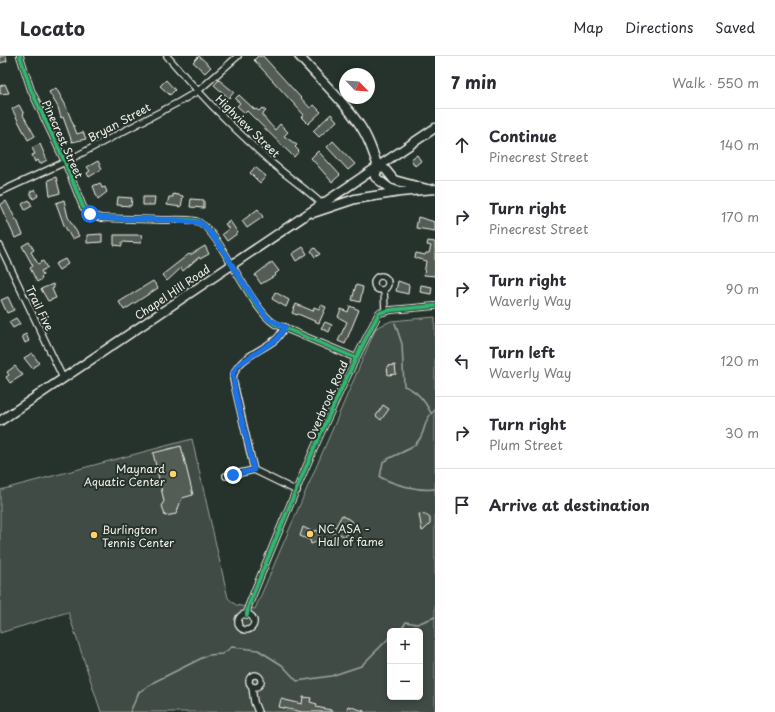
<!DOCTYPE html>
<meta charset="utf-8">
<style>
body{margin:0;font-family:"Playpen Sans",sans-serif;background:#f7f7f7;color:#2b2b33}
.controls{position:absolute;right:12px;bottom:12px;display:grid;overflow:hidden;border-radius:6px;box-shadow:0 2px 6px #0003}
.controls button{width:36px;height:36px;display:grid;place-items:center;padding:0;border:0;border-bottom:1px solid #e1e1e2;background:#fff;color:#2b2b33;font:20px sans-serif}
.compass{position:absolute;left:339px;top:12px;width:36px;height:36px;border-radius:50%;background:#fff;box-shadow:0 2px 6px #0003;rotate:115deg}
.stop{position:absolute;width:12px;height:12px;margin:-9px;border:3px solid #1a73e8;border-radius:50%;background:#fff}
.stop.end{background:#1a73e8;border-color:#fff;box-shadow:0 1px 4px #0008}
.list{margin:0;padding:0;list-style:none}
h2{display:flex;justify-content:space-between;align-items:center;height:52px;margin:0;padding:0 16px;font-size:17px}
h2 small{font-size:13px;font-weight:400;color:#7c7c81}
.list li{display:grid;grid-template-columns:26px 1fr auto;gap:12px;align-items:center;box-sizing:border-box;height:72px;padding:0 16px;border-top:1px solid #e1e1e2}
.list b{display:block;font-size:15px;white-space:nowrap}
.list p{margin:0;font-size:13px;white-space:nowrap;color:#7c7c81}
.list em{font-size:13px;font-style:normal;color:#7c7c81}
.icon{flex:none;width:22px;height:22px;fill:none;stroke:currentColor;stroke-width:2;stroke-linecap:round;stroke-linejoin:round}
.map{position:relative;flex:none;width:435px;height:656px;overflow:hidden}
header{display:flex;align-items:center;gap:24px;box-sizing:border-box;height:56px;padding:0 20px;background:#fff;border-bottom:1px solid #e1e1e2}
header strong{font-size:19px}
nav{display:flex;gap:22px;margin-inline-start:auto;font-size:14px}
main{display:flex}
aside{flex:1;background:#fff}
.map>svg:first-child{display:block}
.green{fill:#414b45;stroke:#9a9e96;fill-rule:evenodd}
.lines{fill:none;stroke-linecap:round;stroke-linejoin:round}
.stream{stroke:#9fa39b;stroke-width:1.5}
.building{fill:#525c55;stroke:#f4f1e8}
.street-casing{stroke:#f4f1e8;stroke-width:8}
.secondary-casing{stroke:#f4f1e8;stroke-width:11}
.street{stroke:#26332d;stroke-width:5.5}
.secondary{stroke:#26332d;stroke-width:8}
.cycleway-casing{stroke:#26332d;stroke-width:6}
.cycleway{stroke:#33b770;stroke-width:4}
.route{stroke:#1a73e8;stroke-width:5}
.poi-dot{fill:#ffd166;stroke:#26332d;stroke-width:1.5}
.labels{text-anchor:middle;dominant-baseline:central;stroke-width:4;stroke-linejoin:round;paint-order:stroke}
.street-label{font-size:11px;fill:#f4f1e8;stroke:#26332d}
.poi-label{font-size:11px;fill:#f4f1e8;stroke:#26332d;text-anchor:start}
</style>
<header>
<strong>Locato</strong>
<nav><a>Map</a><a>Directions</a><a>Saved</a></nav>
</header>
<main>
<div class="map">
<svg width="435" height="656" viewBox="0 0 435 656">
<rect width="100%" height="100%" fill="#26332d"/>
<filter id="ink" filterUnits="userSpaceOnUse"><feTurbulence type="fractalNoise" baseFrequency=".025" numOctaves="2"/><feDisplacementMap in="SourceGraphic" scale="8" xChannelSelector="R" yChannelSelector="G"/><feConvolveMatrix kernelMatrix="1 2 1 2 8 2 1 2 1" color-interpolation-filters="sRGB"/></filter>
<g filter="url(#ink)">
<path class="green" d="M435,261V656H101L68,556L0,577V434L192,383L228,542L236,549L255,553L376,272L391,265ZM390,575H420V641H390Z"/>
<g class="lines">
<path class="stream" d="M395,267L402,288L404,330C416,334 425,345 431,357
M435,354C423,364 426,374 419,384C412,395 394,398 383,406L380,421C395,429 418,435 435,433
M400,575L406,566L417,568L435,561
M130,656L139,636L154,626L208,599L222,598L232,591L258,594L282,609L297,625L331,620L361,610L390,581"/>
</g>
<path class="building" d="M0,0H6L7,5L0,7Z
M199,0L211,11L205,17L193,6Z
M258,0H263L310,52L314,49L321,56L308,68L301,61L304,59L254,4Z
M166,24L175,34L170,39L160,30Z
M219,24L234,36L229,42L214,29Z
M5,28L9,37L0,38V30Z
M56,32L65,48L77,78L83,76L86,83L72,86L63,61L61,62L58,51L49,36Z
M239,39L255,54L256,53L259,55L262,52L266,55L262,59L275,74L280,68L288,76L284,80L297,89L295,91L299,95L294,101L247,55L245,57L237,50L240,47L235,43Z
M19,49L24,58L23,59L35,80L28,84L12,53Z
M331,58L337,65L319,81L313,75Z
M333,85L355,108L348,114L327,91Z
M40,88L47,104L40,108L38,104L35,106L32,99L35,98L32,92Z
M318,95L340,119L332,126L311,102Z
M417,99L421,105L415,110L411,103Z
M98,105L102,113L89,121L87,117L90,115L87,111Z
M255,111L266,120L260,127L250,117Z
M56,121L60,137L50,140L48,124Z
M100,127L102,132L105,131L107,136L98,143L93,130Z
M35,133L38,140L33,143L30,136Z
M173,138L183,140L181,151L167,149L169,141H173Z
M118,141L132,142L131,150L117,149Z
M143,141H155L154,149H143Z
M191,143L204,144V152L190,151Z
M29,144L32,150L25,154L22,148Z
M64,144L68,161L79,180L72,183L64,169L56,147Z
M6,145L16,164H17L23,179L15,182L0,149Z
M258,153L263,161L247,172L242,165Z
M418,161L435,166V175L416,172Z
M230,165L238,177L227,185L222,178L229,173L225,168Z
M102,178V186L87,187V179Z
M114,179H142L141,187L122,186V190L114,189Z
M428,185L435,186V220L424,219L426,205L415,202L416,197L425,199L426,197H429L431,190L427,189Z
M29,186L34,194L31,196L38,208L43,205L47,212L41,215L43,219L41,221L42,223L37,226L30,212L33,210L22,190Z
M205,190L209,198L200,203L199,201L183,215L181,212L167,225L162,219L189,198L190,199Z
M303,191L307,198L296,205L292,198Z
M315,192L320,198L315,201L311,195Z
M65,203L68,208L59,214L55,208Z
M272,206L279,215L275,218L276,219L261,228L255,219Z
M153,225L158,232L124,254L119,246Z
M398,225L409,229L408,238L396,235Z
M53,228L54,232L52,233L56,242L48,245L41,233Z
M356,229L363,231L360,246L352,244Z
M421,229L432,231L431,238L420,236Z
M275,236L289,244L286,251L272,243Z
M8,241L14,254L7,257L1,244Z
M296,248L313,255L314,251L319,253L321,249L326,251L319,267L298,258L297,259L292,257Z
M350,250L359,254L345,288L338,285L347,266L338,261L341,253L348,256Z
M16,262L20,268L13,272L9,266Z
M325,266L332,269L329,276L321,272Z
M26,278L29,285L25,287L22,280Z
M32,297L39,307L32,312L24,302Z
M395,309L396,318L388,319L387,310Z
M15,310L23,319L10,327L6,321L9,319L7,316Z
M383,349L389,353L381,364L376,360Z
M181,390L193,439L182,442L176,458L165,460L162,449L164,445L153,397Z
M419,458L426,459L430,462V468L424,474L422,475Z
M342,459L353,466L345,481L340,478L338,480L332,477Z
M303,471L313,476L317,474L321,484L311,488L310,484L300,480Z
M364,482L370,485L367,490L361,487Z
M303,641L311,642L310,646L317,648L316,651L331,654V656H302L279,651L281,643L302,648Z
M348,650L364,655V656H346Z"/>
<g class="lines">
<defs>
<path id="street" d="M20,0L31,34L65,106L83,151L89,158L101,162C121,163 142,163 162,164C173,164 186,163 196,165C219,171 248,251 275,268L356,302
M167,0C199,38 235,74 272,107C288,121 306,133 322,148
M0,136L65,106L179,46L198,35L238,0
M0,190L63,322
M374 227a7 7 0 1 1 14 0a7 7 0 1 1-14 0Z
M384,234L385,255
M285,271C282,275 279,281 275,284C261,295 235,303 233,323L254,414L297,435
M226,420L254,414
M238 566a8 8 0 1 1 16 0a8 8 0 1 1-16 0Z
M247,559L248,551C288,452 329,352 379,257L391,254L435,250
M249 625a6 6 0 1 1 12 0a6 6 0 1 1-12 0Z
M252,631L254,646L258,656"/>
<path id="secondary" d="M299,0C318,22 343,44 359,68C368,81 373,96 378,111
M378,111L375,121L389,132L400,136L435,133
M378,111L385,113L394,124L427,133
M313,157L355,143L400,136
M0,365L435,72"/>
</defs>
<use href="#street" class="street-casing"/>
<use href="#secondary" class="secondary-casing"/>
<use href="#street" class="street"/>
<use href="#secondary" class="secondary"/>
<defs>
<path id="cycleway" d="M20,0L31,34L65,106L83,151L89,158L101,162C121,163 142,163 162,164C173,164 186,163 196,165C219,171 248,251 275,268L356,302
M247,559L248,551C288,452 329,352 379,257L391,254L435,250"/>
</defs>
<use href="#cycleway" class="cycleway-casing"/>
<use href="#cycleway" class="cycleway"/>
</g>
</g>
<g class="lines" filter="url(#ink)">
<path class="route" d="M90,158L101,162L175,164L201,167L209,175L227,200L236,216L267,262L285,271L277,283L238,309L233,317L235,335L254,414L233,419"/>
</g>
<g class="poi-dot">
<circle cx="173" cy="418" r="4"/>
<circle cx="310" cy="478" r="4"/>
<circle cx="94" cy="479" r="4"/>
</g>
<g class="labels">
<g class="street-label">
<text transform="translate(119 66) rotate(-28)">Bryan Street</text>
<text transform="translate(248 70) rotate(44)">Highview Street</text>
<text transform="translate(63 83) rotate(66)">Pinecrest Street</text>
<text transform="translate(172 236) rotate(-34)">Chapel Hill Road</text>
<text transform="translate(40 252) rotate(64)">Trail Five</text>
<text transform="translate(327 344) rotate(-66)">Overbrook Road</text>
</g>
<g class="poi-label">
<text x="165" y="412" text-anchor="end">Maynard<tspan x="165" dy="13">Aquatic Center</tspan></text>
<text x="318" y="472">NC ASA -<tspan x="318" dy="13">Hall of fame</tspan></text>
<text x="102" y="473">Burlington<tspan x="102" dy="13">Tennis Center</tspan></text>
</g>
</g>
</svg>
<div class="controls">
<button>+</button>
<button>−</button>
</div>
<svg class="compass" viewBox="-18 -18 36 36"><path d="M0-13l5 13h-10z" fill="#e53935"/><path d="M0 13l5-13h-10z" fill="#7c7c81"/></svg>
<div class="stop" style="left:90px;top:158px"></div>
<div class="stop end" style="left:233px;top:419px"></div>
</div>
<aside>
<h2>7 min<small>Walk · 550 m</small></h2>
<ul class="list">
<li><svg class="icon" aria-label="ahead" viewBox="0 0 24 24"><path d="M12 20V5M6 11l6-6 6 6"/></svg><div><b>Continue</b><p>Pinecrest Street</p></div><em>140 m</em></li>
<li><svg class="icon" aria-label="right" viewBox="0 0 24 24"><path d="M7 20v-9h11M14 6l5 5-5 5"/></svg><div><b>Turn right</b><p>Pinecrest Street</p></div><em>170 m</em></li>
<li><svg class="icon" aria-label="right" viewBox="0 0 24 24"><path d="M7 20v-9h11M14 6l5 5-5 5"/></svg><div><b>Turn right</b><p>Waverly Way</p></div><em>90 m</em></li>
<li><svg class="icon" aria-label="left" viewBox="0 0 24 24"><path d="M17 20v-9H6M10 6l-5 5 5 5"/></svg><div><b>Turn left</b><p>Waverly Way</p></div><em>120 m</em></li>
<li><svg class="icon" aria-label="right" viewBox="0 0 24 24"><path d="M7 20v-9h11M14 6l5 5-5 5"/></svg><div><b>Turn right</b><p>Plum Street</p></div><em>30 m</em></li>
<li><svg class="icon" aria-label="arrive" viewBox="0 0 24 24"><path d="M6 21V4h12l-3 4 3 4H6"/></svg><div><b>Arrive at destination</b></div></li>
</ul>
</aside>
</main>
